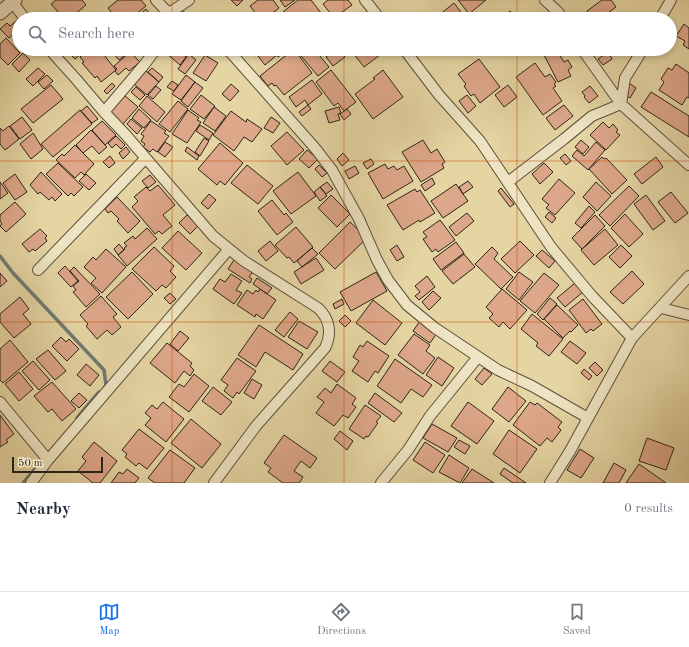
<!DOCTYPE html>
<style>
body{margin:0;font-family:"Old Standard TT",serif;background:#f6f6f7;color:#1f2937}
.scale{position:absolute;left:12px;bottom:10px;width:91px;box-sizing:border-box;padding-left:4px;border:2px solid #2f241a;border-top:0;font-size:11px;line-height:14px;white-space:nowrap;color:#2f241a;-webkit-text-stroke:3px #eee4c3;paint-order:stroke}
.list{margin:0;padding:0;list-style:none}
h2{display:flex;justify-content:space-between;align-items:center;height:52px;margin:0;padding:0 16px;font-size:17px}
h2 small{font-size:13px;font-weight:400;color:#747a83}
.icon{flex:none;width:22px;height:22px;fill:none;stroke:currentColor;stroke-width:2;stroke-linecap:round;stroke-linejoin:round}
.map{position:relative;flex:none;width:689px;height:483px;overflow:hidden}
.search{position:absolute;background:#fff;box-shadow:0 2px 6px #0003;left:12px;right:12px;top:12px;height:44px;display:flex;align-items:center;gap:10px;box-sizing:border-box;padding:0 14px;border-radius:22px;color:#747a83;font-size:15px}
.sheet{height:108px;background:#fff}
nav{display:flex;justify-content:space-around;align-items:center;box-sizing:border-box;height:56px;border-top:1px solid #e0e1e3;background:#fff;font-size:11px;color:#747a83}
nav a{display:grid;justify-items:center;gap:2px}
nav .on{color:#1a73e8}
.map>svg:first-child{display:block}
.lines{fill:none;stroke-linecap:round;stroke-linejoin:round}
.stream{stroke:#707b75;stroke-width:3.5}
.building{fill:#dda789;stroke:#2f241a}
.minor-casing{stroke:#5c503c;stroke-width:12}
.tertiary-casing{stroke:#5c503c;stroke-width:15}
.minor{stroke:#eee4c3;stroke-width:10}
.tertiary{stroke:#eee4c3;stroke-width:13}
.grid{fill:none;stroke:#cc510e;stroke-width:1;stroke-opacity:0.55}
</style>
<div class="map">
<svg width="689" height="483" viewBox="0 0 689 483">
<rect width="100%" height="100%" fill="#e5d5a3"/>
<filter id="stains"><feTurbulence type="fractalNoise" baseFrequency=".005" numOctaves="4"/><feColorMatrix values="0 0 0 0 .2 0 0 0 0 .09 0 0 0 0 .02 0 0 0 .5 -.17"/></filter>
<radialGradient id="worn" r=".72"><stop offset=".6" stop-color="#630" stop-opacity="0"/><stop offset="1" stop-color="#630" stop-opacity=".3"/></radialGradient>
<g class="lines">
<path class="stream" d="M0,256L13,273L104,370L106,385L104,388
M77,418L99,392
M23,483L38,465"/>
</g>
<path class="building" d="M56,0H82L86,5L69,19H64L51,4Z
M118,0H141L146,6L130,19H117L108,8Z
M231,0H243L237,6Z
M258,0H273L279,8L265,19H260L250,6Z
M280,0H295L285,7Z
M298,0H311L321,13L314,19H289L283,12Z
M328,0H348L352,5L334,18L323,4Z
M458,0H486L469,14Z
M602,0H611L616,7L608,13L612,18L610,19H585L590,16L587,11Z
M454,3L466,19H441L438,16Z
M146,9L154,19H134Z
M510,11L515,16L511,19H507L504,16Z
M20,18L19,29L9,38L0,29L7,23L10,26Z
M684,24L689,28V49L683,45L685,41L676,36Z
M6,38L20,53L8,65L0,57V44Z
M66,49H87L75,59L70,54L72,53L69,49L67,51Z
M89,49H99L116,70L101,82L97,76L95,78L82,63L84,62L80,57Z
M100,49H129L130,51L119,60L112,52L106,56Z
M169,49H177L186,57L180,65L166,53Z
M252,49H286L287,50L278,57L277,55L265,65L258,56L262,52L260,50L256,53Z
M294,49L312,73L284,95L276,85L274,86L272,83L268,86L260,76Z
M297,49H314L329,67L318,76L296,50Z
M337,49H348L346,51L348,53L344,56L345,57L333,66L326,57Z
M358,49H384L385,51L364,67L353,53Z
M555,49H556L564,62L568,60L572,67L568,70L571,76L558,82L544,55Z
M130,52L140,62L129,71L126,68L118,75L115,71L117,69L114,66Z
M608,52L612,59L603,65L598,59Z
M23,53L30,60L19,72L12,64Z
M189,54L196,60L185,74L178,69Z
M205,55L218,63L206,81L193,73Z
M479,59L500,87L480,103L474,94L471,96L464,86L466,84L458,74Z
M535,63L545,77L550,74L556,82L554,84L556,86L553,88L562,101L543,115L516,77Z
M676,64L689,73V98L687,97L682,105L659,90L664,82L661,79L668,68L672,70Z
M38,68L45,74L33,86L26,79Z
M152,68L163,77L159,82L148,72Z
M331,70L356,102L344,111L338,103L334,106L316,82Z
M383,70L403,97L373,119L355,94L375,79L373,78Z
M146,71L159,82L147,95L134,84Z
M47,75L53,81L44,89L38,82Z
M186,75L195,82L181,100L172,94Z
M312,80L322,94L308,105L305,100L296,107L289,97Z
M172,81L178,85L174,91L167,87Z
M195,82L203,88L188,107L181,101Z
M112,83L115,86L107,94L104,91Z
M629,83L636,88L630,98L623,93Z
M231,84L239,91L230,101L222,94Z
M51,85L63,99L33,123L21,109Z
M508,85L517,97L504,107L495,95Z
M156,86L161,90L153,99L148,95Z
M590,86L598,96L589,103L584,97L585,96L582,92Z
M136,87L145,95L140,100L131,92Z
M651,92L689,116V137L641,107Z
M124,95L138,107L123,124L110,112Z
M201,95L215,106L204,119L190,109Z
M467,95L476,106L468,113L459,101Z
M147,96L165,112L157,122L139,106Z
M178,101L188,109L170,132L159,124Z
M308,105L311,109L302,116L299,112Z
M564,105L573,116L555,130L546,118Z
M87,106L98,119L92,123L81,111Z
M214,107L226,116L215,131L203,123Z
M339,107L341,113L338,114L340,120L329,123L325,111Z
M139,109L151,120L144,128L132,118Z
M347,109L351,114L344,120L340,114Z
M80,110L92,124L53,157L41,144Z
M188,110L199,118L197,120L201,122L187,143L172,134Z
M231,111L246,122L247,119L262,129L252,142L244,137L234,151L213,135Z
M22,117L32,130L20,139L10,126Z
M271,117L280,123L273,133L264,128Z
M131,119L142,128L137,134L127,124Z
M102,121L116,135L105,145L92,130Z
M151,121L166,131L164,133L169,136L157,152L153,149L150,152L143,147L145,144L141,141L144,136L141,134Z
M603,122L609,128L613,124L618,130L616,132L620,135L606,150L590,135Z
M200,125L213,133L209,140L196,131Z
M9,126L19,139L5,150L0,144V128L3,131Z
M91,130L107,147L99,154L92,146L83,153L76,145Z
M287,132L304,150L287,165L271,146Z
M33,133L43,149L31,159L20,144Z
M116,136L125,145L121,149L116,144L112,148L108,143Z
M204,138L209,141L200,156L195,152Z
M423,140L431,153L437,149L445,162L442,164L444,168L421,182L402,152Z
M581,140L589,147L583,154L575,147Z
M165,142L173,147L165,157L158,152Z
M596,142L605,150L588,170L572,156L577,150L584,156Z
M220,143L243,163L225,185L220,181L217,185L198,169Z
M75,145L94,164L84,175L81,172L75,178L56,160L62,154L64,156Z
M126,147L130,152L123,159L119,153Z
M187,147L199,156L197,160L185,151Z
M307,150L318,159L309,168L299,159Z
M343,153L349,160L342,166L337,159Z
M565,154L571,161L566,165L560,158Z
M110,156L115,163L109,168L103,162Z
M602,157L604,159L606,158L627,180L612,194L589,169Z
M656,157L663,167L642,184L634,174Z
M371,159L374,164L367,169L363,163Z
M58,163L83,187L74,196L71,193L68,196L46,174Z
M544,163L553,172L540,184L532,174Z
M385,164L388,169L394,166L397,170L404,166L413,181L383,199L368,173Z
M247,165L273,186L258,204L231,183Z
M319,165L327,173L322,177L315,169Z
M355,166L359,173L349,179L345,171Z
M41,172L62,194L55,201L52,197L49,200L40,192L38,194L30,185Z
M298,172L316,196L291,214L273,191Z
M15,174L27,192L15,200L3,183Z
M86,174L96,183L89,190L79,181Z
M150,175L156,182L148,188L142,181Z
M432,178L435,184L425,191L421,185Z
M559,179L575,193L555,215L546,208L549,205L542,199Z
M468,181L473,187L463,194L459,187Z
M0,182L8,193L0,199Z
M327,182L333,189L326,194L320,187Z
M596,182L611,196L597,211L583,197Z
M456,184L468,201L443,218L431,201Z
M158,185L175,205L163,215L172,226L162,234L159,231L155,234L132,207L138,201L134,197L146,187L150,191Z
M629,186L639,196L610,226L599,215Z
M320,187L327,196L320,201L314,192Z
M501,188L514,204L510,207L498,191Z
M415,189L417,192L420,190L435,213L420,222L419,220L403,230L387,205Z
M671,192L688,213L675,223L658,202Z
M209,194L216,200L208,209L201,203Z
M331,195L350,214L337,227L318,208Z
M646,195L665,221L653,230L634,204Z
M117,197L140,221L128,233L117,221L119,219L111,211L108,213L105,209Z
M272,200L284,215L286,213L293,222L277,235L258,211Z
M15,202L26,214L6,232L0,226L2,224L0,221V215Z
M589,206L595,212L581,228L575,223Z
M549,212L556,218L552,223L545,217Z
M467,213L474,221L456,236L449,227Z
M625,214L643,234L629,247L611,228Z
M187,215L198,226L190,234L179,223Z
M595,215L605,226L582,249L572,238Z
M440,220L455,240L438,252L436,249L432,252L423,239L427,237L423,232Z
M350,222L367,238L335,269L319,253Z
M296,227L313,247L294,263L289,257L287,258L275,245Z
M147,228L157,239L127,266L118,255L125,249L124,248L127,246L124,243L133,236L135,239Z
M40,229L47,236L45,238L47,241L35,251L33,249L29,252L22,244Z
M605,229L618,245L594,265L581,250Z
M178,231L202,253L186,270L162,248Z
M270,241L278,251L266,261L258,251Z
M520,241L534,255L515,273L501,259Z
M456,242L464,253L441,270L433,259Z
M119,244L124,250L118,255L114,249Z
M397,245L404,257L397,261L390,250Z
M621,245L632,256L620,268L609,257Z
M154,247L174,266L170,271L176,277L166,288L162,285L156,291L132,269Z
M492,247L498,253L494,259L513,277L501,289L475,264Z
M312,248L318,254L302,267L297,261Z
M106,249L126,267L102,293L91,283L96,278L84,267L93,257L96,260Z
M542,250L555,261L549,268L536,256Z
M464,254L475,267L453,284L442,271Z
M236,257L254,270L249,277L252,279L250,283L228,269Z
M316,258L324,270L301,284L294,272Z
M65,266L78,281L71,287L58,273Z
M74,267L100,294L86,307L73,292L76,290L73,286L79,281L70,271Z
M632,271L644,284L623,304L610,292Z
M132,272L153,294L128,319L106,297Z
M376,272L387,291L351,311L340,292Z
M519,272L533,282L519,300L506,289Z
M0,273L7,281L0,287Z
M544,273L559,285L535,313L520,301Z
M231,274L242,281L236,290L242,293L234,304L213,289L220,279L225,282Z
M427,276L435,287L419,300L415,296L420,292L415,286Z
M257,278L272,288L267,294L253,284Z
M575,283L583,292L565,307L557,298Z
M260,289L276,300L263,319L256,314L255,317L237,305L247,290L253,294L256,290L258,292Z
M502,289L527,310L510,329L503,322L499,327L489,318L493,314L486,307Z
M433,291L441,298L429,310L422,302Z
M170,293L176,299L170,304L164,298Z
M101,296L117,314L113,317L121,327L112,335L107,330L97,339L86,326L88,324L80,315Z
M20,297L29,309L23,314L31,324L14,338L0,322V314Z
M550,298L557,304L543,320L537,314Z
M342,299L344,304L335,309L333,304Z
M583,299L602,324L593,331L591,329L586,333L569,310Z
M373,300L402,323L385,345L356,323Z
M557,305L578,325L571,332L570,331L563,338L544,319Z
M290,312L298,319L284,337L275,330Z
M532,314L563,339L549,356L536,346L538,343L521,329Z
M345,315L351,321L345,327L339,321Z
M299,321L318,332L307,349L288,337Z
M420,321L437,333L430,343L413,331Z
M259,325L303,354L293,370L265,352L256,367L238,355Z
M180,331L189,338L178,351L170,344Z
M414,334L430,345L426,351L435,358L423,374L398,355Z
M61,337L66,342L69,339L79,349L67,361L52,346Z
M10,340L28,362L3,383L0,380V349Z
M367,341L389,356L378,373L375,371L368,382L352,371L359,361L353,357L360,345L363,347Z
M570,341L586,353L577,364L561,352Z
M167,343L192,363L190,366L194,370L190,376L184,371L175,383L150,363Z
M48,350L66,371L55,380L36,359Z
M438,357L454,368L442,386L426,375Z
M237,358L256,371L239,394L237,392L233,398L224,391L228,385L221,380Z
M395,359L432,385L423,397L411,389L401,403L377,386Z
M33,361L50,380L39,390L22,371Z
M330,361L345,372L337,382L322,371Z
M595,362L603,370L597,376L589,368Z
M86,364L99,375L90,386L77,375Z
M484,368L492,374L482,385L475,379Z
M584,369L592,376L589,380L581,373Z
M19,372L33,389L19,401L5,384Z
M194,374L209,386L189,412L169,397L179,384L184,387Z
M252,379L262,385L254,399L244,393Z
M52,382L76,409L62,421L52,409L48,412L34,396Z
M337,384L356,398L352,404L356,407L348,418L343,415L334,426L316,413L324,402L317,397L325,388L331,393Z
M213,387L232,402L221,415L202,401Z
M508,387L526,401L509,422L492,409Z
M79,393L87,400L79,408L71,401Z
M375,393L402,413L394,422L368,403Z
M163,402L184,419L166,442L145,425L151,418L145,413L152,405L157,409Z
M468,402L494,421L477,444L451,426Z
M530,402L535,405L537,403L562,422L558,427L561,430L552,442L547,438L540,446L513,425Z
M365,405L381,416L376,422L378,423L368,437L366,436L364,439L349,429Z
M0,415L14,434L6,440L8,442L0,447Z
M191,419L221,444L202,468L171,443Z
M432,424L457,438L448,452L423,438Z
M139,429L164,448L147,469L139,463L136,466L125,457L127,454L122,450Z
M509,430L537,449L520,473L493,454Z
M340,431L353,441L347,450L334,439Z
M284,435L317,458L310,468L301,461L294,471L303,477L299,483H283L268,472L271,468L264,463Z
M647,438L674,448L666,470L639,461Z
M459,440L470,446L465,454L454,447Z
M94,442L117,461L100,483H93L78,471L86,461L82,457Z
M425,442L445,455L433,473L413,460Z
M580,449L594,458L581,478L567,470Z
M170,450L195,468L184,483H155L148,478Z
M449,455L469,468L460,483L439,472Z
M614,463L626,470L619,483H603Z
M639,464L666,483H626Z
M504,468L526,483H513L500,474Z
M127,469L139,478L135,483H111L119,472L123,474Z
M472,469L494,483H462Z"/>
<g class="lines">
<defs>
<path id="minor" d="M156,0L174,19
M365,0L380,19
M545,0L558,12L563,19
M13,3L25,19
M169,13L189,0
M179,19L182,17L185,19
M660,19L671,0
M49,49L76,79L104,112L125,134L213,236L244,261L318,308C330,319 332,334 325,348L256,426L214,483
M226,49L231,53L315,148L332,170L359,219L377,260L388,280L407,305L435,328L498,370L532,386L588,418
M404,49L439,95L480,141L551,247L592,296L632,338
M582,49L621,104L689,165
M104,112L144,65L156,49
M508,182L564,139L592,116L621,104L625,78L643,49
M38,270L145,159
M661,308L689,315
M0,402L48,460
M31,483L48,460L229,249
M381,483L408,450L430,416L478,357
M550,483L570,451L632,338L689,276"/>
<path id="tertiary" d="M0,13L15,0"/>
</defs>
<use href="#minor" class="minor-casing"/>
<use href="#tertiary" class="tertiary-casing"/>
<use href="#minor" class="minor"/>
<use href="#tertiary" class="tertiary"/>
</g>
<path class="grid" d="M172,0V19M344,0V19M517,0V19M172,49V483M344,49V483M517,49V483M0,161H689M0,322H689"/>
<rect width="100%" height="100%" filter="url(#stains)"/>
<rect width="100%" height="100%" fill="url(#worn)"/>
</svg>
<div class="scale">50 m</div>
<div class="search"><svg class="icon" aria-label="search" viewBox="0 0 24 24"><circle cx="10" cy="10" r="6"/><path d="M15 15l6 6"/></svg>Search here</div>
</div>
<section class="sheet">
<h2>Nearby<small>0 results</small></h2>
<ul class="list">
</ul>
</section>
<nav>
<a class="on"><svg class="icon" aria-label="map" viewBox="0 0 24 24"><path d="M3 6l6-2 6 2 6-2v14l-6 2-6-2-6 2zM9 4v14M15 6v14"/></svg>Map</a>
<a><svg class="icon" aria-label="directions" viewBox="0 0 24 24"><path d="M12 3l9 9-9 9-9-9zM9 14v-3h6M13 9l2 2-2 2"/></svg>Directions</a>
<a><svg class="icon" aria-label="saved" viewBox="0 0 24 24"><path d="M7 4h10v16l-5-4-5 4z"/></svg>Saved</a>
</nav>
